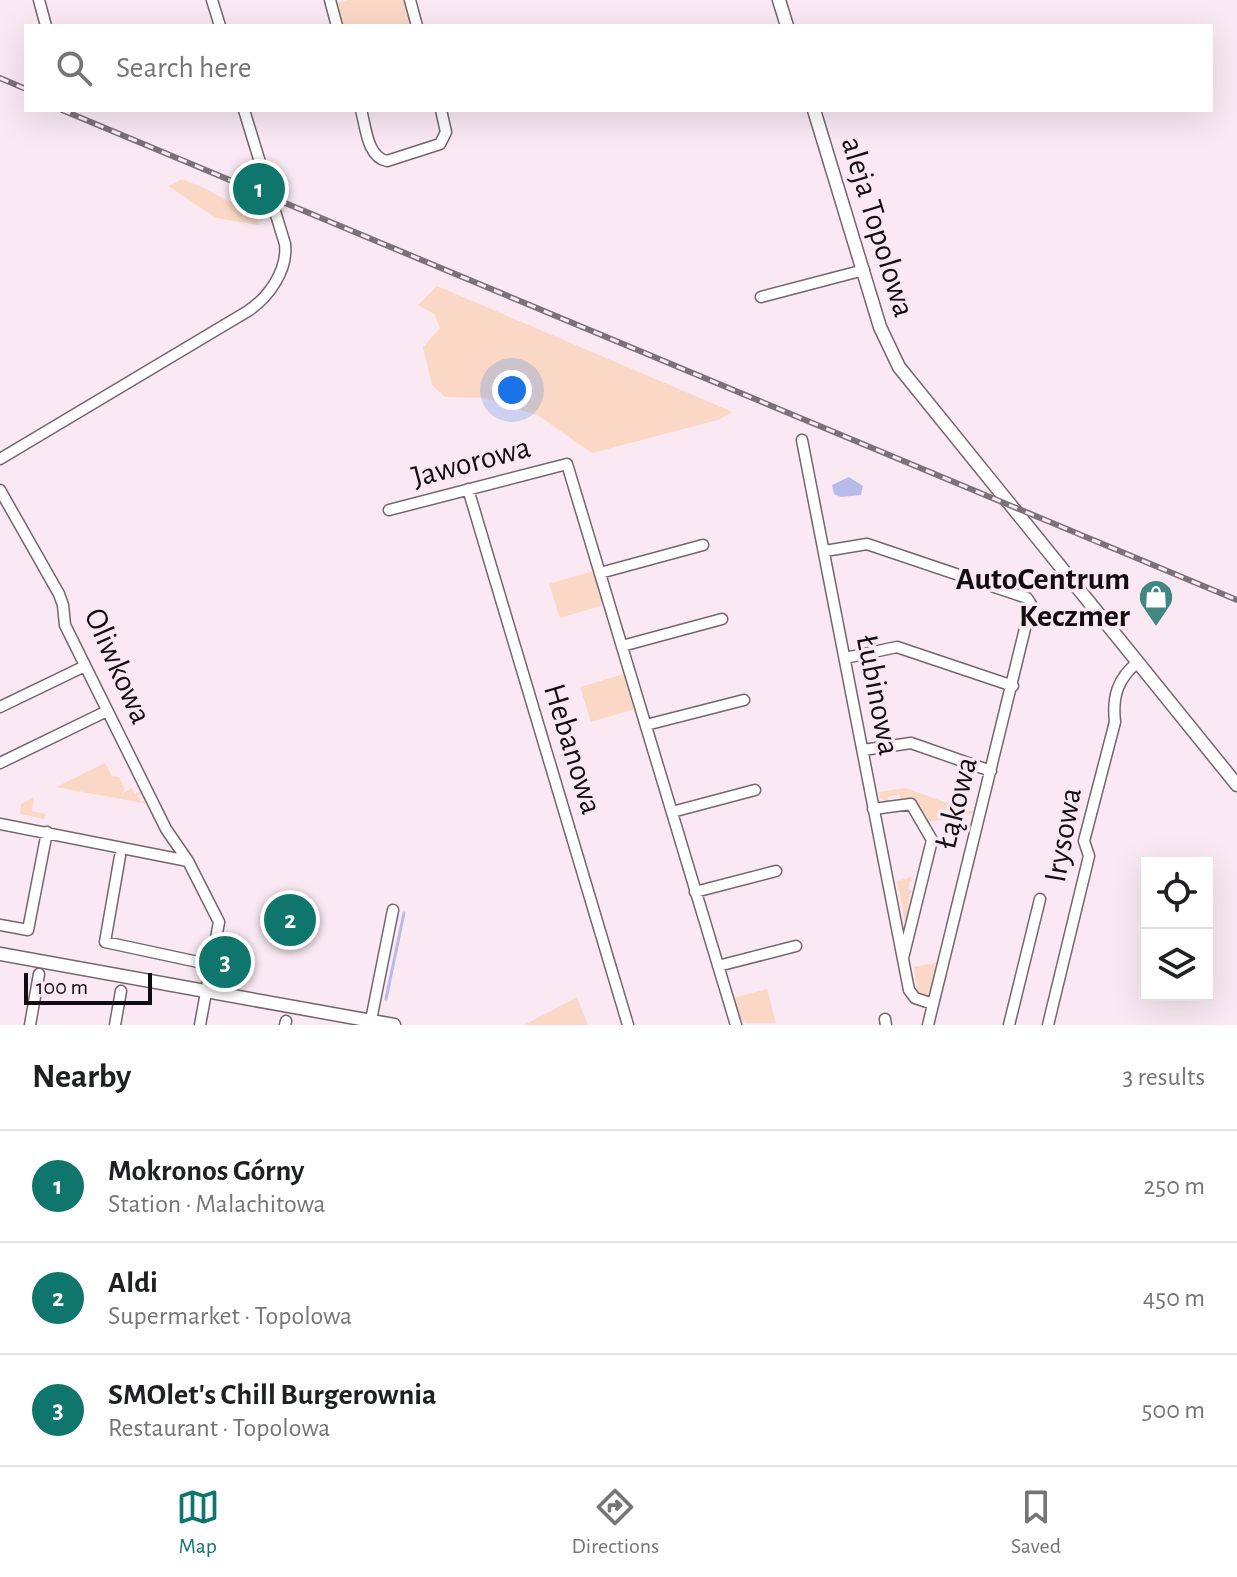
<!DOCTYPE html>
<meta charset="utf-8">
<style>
body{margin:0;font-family:"Alegreya Sans",sans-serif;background:#f6f6f6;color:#202124}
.controls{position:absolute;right:24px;bottom:24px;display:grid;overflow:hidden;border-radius:0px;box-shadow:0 8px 32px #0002}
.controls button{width:72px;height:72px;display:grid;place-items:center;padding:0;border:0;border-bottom:2px solid #e0e0e0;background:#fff;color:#202124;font:40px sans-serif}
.scale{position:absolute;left:24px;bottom:20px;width:128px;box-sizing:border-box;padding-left:8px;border:4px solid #130d10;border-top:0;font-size:22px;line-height:28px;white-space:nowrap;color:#130d10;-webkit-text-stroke:6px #fae9f2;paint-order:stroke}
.you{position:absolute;left:512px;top:390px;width:28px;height:28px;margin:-20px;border:6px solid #fff;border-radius:50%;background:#1a73e8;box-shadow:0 0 0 12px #1a73e833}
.badge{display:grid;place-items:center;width:52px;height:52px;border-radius:50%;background:#0f766e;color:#fff;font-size:26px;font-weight:700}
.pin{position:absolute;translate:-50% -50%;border:4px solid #fff;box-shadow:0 2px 8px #0006}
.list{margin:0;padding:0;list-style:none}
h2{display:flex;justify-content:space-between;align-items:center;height:104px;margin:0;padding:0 32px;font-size:34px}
h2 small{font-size:26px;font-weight:400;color:#757577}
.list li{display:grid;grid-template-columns:52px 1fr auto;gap:24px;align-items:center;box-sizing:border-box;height:112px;padding:0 32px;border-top:2px solid #e0e0e0}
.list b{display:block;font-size:30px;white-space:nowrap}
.list p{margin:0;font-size:26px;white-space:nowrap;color:#757577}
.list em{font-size:26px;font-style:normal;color:#757577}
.icon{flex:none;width:44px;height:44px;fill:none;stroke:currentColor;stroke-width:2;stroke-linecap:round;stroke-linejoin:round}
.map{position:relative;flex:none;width:1237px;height:1025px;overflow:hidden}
.search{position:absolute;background:#fff;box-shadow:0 8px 32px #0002;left:24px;right:24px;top:24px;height:88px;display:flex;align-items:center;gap:20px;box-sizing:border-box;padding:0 28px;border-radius:0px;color:#757577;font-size:30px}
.sheet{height:440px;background:#fff}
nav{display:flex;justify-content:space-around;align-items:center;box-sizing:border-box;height:112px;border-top:2px solid #e0e0e0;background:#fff;font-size:22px;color:#757577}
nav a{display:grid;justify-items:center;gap:4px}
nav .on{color:#0f766e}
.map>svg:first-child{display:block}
.green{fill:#fbd8c6}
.water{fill:#b8bae9}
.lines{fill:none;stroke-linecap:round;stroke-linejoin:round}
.stream{stroke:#b8bae9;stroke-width:3}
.minor-casing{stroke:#75666e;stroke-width:13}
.tertiary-casing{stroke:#75666e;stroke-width:15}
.minor{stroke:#fff;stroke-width:10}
.tertiary{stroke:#fff;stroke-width:12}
.rail-casing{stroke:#7c7177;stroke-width:6}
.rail{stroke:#fae9f2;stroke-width:3;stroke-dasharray:9;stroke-linecap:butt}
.labels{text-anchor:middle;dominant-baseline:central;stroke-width:7;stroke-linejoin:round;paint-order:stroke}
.street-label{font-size:32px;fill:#130d10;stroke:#fae9f2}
.poi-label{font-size:32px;font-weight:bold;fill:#130d10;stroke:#fae9f2;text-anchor:end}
</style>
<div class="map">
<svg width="1237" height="1025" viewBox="0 0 1237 1025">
<rect width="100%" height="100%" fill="#fae9f2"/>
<path class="green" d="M348,0H405L413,26H344L337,3Z
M182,179L204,188L256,216L259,225L216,218L168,186Z
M437,286L733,412L718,420L592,453L539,416L485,398L445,397L432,385L423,347L440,328L434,314L418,305Z
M593,571L604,605L560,618L549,584Z
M624,674L635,709L591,722L580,687Z
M105,763L112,776L119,777L125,789L121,794L132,788L135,794L141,791L142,794L138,796L141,802L146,800L148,804L56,787Z
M905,788L976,813L929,822L913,799L901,801L899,794L888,797V803L880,798L879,792Z
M34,797L32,811L45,814L44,819L20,814L21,804Z
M911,877L912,882H910L908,889L918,892H911L908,904L914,905L907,934L897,881Z
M939,962L931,994L924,998L918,996L914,967Z
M767,989L776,1023H746L741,1020L733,998Z
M577,997L588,1025H524Z"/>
<path class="water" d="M849,477L863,486L861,495L841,497L834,494L832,485Z"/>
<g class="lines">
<path class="stream" d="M386,999L404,913"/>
<defs>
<path id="minor" d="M39,0L46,26
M212,0L220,26
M330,0L337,26
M410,0L417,26
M361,110C366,127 367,157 387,161L440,144L446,132L441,110
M761,297L864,270
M802,440L909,990L915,998L933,1004
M0,459L248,311C269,297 288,270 285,244L244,110
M468,489L628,1025
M0,490L59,594L63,605L65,625L166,829L188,861
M389,510L567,464L736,1025
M825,551L867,544L1027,598L1031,604L928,1025
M600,573L703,545
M622,646L722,619
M845,658L897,647L1013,686
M0,707L85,666
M646,725L744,700
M863,750L911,743L991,771
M0,763L107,711
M873,809L911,804L932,840L903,958
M672,812L755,790
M0,824L188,861L219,922L200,1025
M120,856L105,942L212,965
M695,892L776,871
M0,925L28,930L47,832
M718,966L796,946
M885,1019L886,1025
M371,1020L393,910
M30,1025L39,974
M115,1025L121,991
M285,1025L286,1021
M1009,1025L1040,899
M1048,1025L1089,856L1084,841L1115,722C1112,696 1118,678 1138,662"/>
<path id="tertiary" d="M779,0L787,26
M814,110L880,327L899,367L1237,785
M0,954L394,1025"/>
</defs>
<use href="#minor" class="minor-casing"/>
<use href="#tertiary" class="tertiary-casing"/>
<use href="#minor" class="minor"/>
<use href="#tertiary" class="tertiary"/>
<defs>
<path id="rail" d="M0,78L26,89
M62,110L1237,600"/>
</defs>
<use href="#rail" class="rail-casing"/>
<use href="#rail" class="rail"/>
</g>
<defs>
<symbol id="shop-pin" viewBox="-11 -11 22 30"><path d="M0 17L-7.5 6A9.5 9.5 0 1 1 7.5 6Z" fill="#418883" stroke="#fae9f2"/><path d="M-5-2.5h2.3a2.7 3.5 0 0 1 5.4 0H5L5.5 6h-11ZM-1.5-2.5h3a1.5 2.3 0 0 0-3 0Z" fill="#fff"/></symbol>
</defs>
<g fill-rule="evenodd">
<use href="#shop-pin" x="1136" y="577" width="40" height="54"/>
</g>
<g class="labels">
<g class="street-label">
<text transform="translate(878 227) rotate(73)">aleja Topolowa</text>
<text transform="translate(471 462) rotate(-15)">Jaworowa</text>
<text transform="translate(118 666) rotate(66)">Oliwkowa</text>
<text transform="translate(878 695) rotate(79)">Łubinowa</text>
<text transform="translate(573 749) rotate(73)">Hebanowa</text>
<text transform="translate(956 803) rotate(-76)">Łąkowa</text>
<text transform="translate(1063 835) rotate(-80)">Irysowa</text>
</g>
<g class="poi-label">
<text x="1130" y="579">AutoCentrum<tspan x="1130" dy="37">Keczmer</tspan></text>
</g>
</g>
</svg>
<div class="controls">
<button><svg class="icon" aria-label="locate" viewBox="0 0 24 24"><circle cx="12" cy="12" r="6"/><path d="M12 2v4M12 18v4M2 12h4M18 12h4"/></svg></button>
<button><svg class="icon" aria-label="layers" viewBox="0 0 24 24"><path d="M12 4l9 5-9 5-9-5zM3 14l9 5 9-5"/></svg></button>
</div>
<div class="scale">100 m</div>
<div class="you"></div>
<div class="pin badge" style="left:259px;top:189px">1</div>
<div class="pin badge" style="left:290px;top:920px">2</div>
<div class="pin badge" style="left:225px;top:962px">3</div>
<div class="search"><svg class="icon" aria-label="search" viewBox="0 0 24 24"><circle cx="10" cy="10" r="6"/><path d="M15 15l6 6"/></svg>Search here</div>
</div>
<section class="sheet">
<h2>Nearby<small>3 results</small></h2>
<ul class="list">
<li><span class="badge">1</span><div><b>Mokronos Górny</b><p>Station · Malachitowa</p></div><em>250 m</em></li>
<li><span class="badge">2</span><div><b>Aldi</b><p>Supermarket · Topolowa</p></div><em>450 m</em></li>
<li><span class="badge">3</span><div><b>SMOlet's Chill Burgerownia</b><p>Restaurant · Topolowa</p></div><em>500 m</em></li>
</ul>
</section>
<nav>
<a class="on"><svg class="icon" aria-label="map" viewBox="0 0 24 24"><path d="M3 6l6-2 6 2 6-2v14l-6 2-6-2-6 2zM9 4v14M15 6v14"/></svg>Map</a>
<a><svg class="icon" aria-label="directions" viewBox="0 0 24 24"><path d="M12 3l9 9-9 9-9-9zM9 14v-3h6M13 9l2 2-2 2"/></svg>Directions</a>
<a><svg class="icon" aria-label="saved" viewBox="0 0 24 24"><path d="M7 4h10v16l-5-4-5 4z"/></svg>Saved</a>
</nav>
